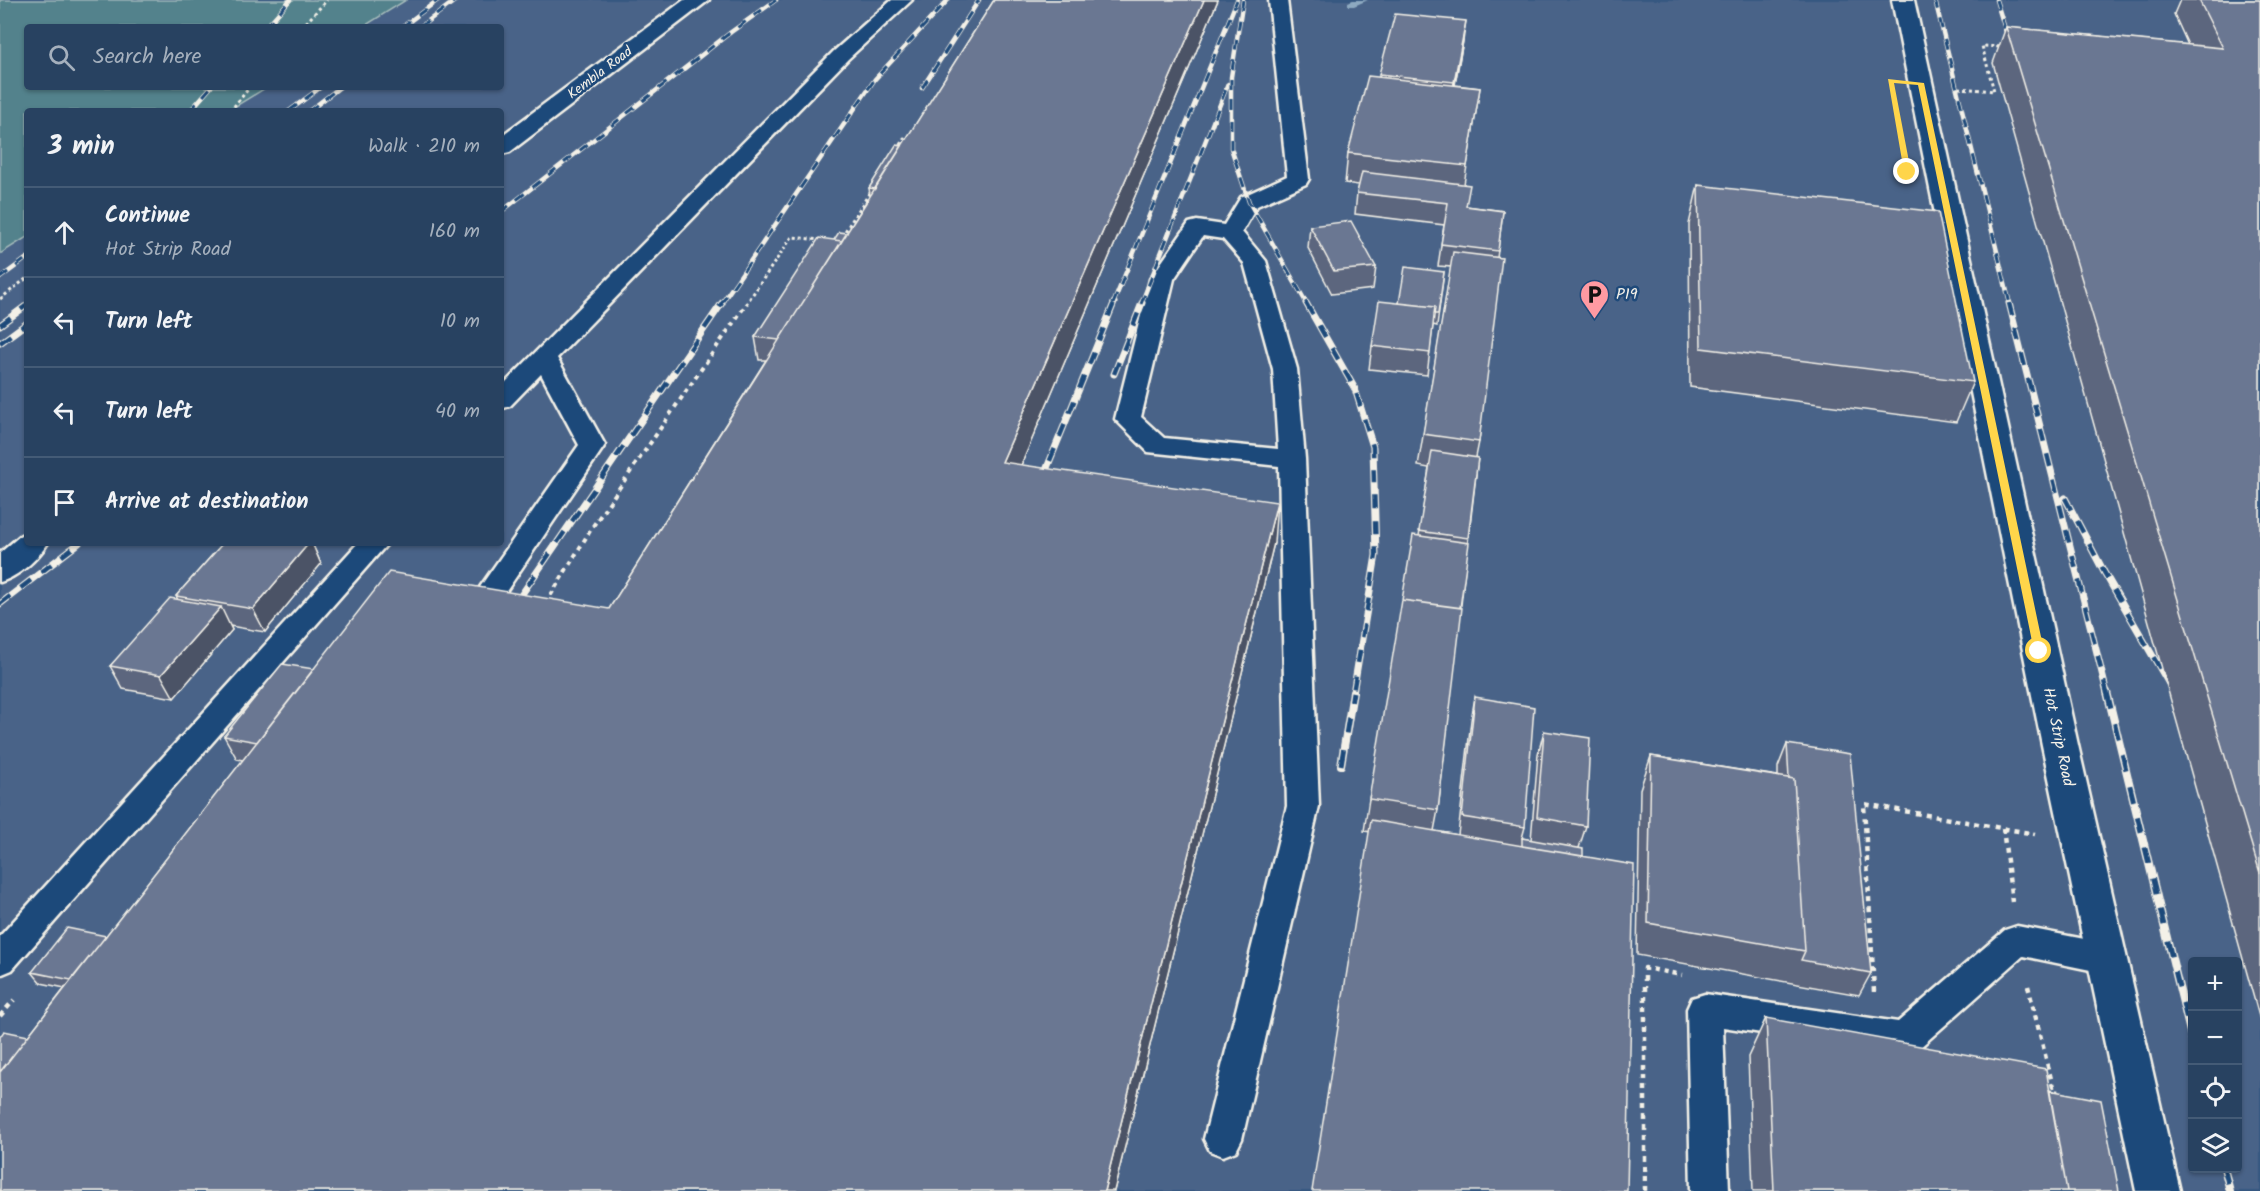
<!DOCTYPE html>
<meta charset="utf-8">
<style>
body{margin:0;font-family:Kalam,sans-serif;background:#344d6a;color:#f1f3f6}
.controls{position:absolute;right:18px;bottom:18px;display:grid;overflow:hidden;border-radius:6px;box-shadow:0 2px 4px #0004}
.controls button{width:54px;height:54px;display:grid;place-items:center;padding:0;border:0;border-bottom:2px solid #445b76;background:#284261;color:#f1f3f6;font:30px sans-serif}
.stop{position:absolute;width:18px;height:18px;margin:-14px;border:4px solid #ffd54a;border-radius:50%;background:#fff}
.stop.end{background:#ffd54a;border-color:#fff;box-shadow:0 2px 6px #0008}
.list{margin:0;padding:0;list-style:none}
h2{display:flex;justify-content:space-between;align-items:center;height:78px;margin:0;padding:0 24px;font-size:26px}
h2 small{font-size:20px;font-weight:400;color:#a5b0bd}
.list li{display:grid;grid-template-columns:39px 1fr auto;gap:18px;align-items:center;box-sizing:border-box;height:90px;padding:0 24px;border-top:2px solid #445b76}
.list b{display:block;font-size:22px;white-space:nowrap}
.list p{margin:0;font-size:20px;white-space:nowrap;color:#a5b0bd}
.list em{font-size:20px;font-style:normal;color:#a5b0bd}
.icon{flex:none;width:33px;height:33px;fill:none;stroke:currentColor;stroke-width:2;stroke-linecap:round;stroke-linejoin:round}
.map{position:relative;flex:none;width:2260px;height:1191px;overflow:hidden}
.search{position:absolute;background:#284261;box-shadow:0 2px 4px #0004;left:24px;top:24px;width:480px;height:66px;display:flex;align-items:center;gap:15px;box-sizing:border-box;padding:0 21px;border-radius:6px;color:#a5b0bd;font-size:22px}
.panel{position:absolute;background:#284261;box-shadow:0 2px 4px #0004;left:24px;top:108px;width:480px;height:438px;border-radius:6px}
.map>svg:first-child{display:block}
.built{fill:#496488;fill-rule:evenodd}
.green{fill:#53828c;stroke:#a4baba;stroke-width:1.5}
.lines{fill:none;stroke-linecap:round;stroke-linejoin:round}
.stream{fill:#8da9c0;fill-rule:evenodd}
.lane-casing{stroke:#f4f1e8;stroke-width:5}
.street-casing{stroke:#f4f1e8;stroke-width:5}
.path-far2{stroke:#f4f1e8;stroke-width:3;stroke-dasharray:3 3;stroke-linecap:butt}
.path-far1{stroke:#f4f1e8;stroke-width:4;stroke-dasharray:4.5 4.5;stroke-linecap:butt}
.path{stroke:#f4f1e8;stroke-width:4.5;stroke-dasharray:5 5;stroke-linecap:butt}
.lane{fill:#1f4a7a;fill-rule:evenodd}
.street{fill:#1f4a7a;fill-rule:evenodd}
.rail-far2-casing{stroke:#f4f1e8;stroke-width:4.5}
.rail-far1-casing{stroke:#f4f1e8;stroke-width:7}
.rail-casing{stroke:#f4f1e8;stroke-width:8}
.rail-far2{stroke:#1f4a7a;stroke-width:3;stroke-dasharray:10;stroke-linecap:butt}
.rail-far1{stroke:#1f4a7a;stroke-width:4.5;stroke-dasharray:13;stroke-linecap:butt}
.rail{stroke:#1f4a7a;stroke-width:5;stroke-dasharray:16;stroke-linecap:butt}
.wall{fill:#5c667e;stroke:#f4f1e8;stroke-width:1.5}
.shaded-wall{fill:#4b5366;stroke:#f4f1e8;stroke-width:1.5}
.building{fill:#6b7792;stroke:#f4f1e8;stroke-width:1.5}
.route{fill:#ffd54a}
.labels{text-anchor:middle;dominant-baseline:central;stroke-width:5;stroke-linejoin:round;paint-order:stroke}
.far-street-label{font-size:14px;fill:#f4f1e8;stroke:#1f4a7a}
.poi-label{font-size:16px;fill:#f4f1e8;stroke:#1f4a7a;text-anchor:start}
.street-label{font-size:16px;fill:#f4f1e8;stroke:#1f4a7a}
</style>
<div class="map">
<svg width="2260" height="1191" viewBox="0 0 2260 1191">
<rect width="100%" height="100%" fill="#365881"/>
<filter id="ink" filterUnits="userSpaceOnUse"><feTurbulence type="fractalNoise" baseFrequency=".0167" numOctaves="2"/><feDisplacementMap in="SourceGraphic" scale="12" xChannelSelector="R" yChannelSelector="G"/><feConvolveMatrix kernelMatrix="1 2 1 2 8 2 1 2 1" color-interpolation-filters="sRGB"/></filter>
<g filter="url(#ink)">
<path class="built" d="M0,0H2260V1191H0ZM27,27H501V87H27ZM27,111H501V543H27ZM2192,962H2238V1168H2192Z"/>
<path class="green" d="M0,0H406L363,27H27V87H267L228,111H27V237L0,254Z"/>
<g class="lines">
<path class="stream" d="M1353,0H1368L1354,6H1348V2Z"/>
<defs>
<path id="lane" d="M892,0H912L848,59L557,358L605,445L482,627L472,630L462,627L458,620L462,613L579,445L541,374L510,406L501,409V387L834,51Z
M1269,0H1287L1309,179L1306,184L1257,206L1242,232L1266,261L1297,369L1305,459L1319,806L1242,1139L1236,1151L1223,1156L1210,1151L1204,1139L1287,806L1279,466L1148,452L1115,419L1150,279L1189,223L1197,221L1224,225L1241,197L1287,176ZM1203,236L1223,239L1244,263L1273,369L1278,449L1164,438L1141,417L1174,279Z
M358,543H388L12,970L0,975V936Z
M2017,926L2105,943L2117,948L2122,958L2117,968L2105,973L2023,956L1917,1050L1904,1055L1723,1027L1729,1191H1691L1687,1009L1692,998L1705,994L1898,1022L2005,930Z"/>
<path id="street" d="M684,0H709L510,152L501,154V136Z
M1892,0H1914L2078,745L2180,1191H2136L2042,745Z
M27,534V543H48C38,559 18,577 0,582V553L21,535Z"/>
</defs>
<use href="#lane" class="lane-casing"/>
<use href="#street" class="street-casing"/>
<path class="path-far2" d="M302,27L327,0
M1959,88L1994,91L1982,46L2002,47
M230,111L250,87
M897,150L904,138L910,139
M842,236L872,189
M0,299L27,278
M746,304L792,237L820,240"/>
<path class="path-far1" d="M546,603L593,526L747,303"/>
<path class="path" d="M2003,828L2012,902
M2028,986L2054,1091L2058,1092
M1874,992L1864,804L2035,834
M0,1016L14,1000
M1645,1191V968L1682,975"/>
<use href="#lane" class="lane"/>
<use href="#street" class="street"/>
<defs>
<path id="rail-far2" d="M1243,0L1231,77V148L1249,202L1307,304
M1935,0L2010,304
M1996,0L2010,45
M266,27L290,0
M402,27L438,0
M420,27L456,0
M922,88L979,0
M190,111L211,87
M289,111L321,87
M309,111L340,87
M501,212L731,32L776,0
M0,278L27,258
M721,304L875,79L948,0
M1113,304L1237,0
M1141,304L1228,84"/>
<path id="rail-far1" d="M1306,303L1355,389L1373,447L1376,555L1353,693
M2009,303L2107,693
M0,325L27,305
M0,343L27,323
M1114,374L1142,303
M1040,485L1114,303
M2065,498L2104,572L2172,689
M0,604L79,543
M513,607L722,303"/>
<path id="rail" d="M2107,692L2192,1040
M1341,765L1353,692
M2224,1168L2230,1191"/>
</defs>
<use href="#rail-far2" class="rail-far2-casing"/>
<use href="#rail-far1" class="rail-far1-casing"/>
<use href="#rail" class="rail-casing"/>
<use href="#rail-far2" class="rail-far2"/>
<use href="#rail-far1" class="rail-far1"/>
<use href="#rail" class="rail"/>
</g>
<path class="wall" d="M994,0H1218L1021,465L1274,543L1114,1191H0L28,1036L65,988L41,983L32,972L106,936L243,760L237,759L224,736L314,669L609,609L766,360H759L755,337L834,240L847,233L870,195L869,188L902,146Z
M2180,0H2260V1020L1993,63L2006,27L2188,45L2174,14Z
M1463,41L1455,85L1480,88L1464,184L1466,206L1503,211L1497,258L1479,442L1476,457L1478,458L1468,543L1438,810L1434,831L1458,835L1471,720L1475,697L1525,827L1522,838L1531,840L1538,754L1544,731L1586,826L1579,848L1583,856L1364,831L1369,799L1419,536L1429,468L1418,466L1451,267L1438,266L1444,225L1355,214L1357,193L1359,185L1345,183L1348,153L1379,77V74Z
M1698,185L1973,382L1956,422L1690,387L1689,224Z
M1310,226L1376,267L1373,289L1332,294L1308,248Z
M1444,272L1437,326L1433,325L1427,375L1369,369L1372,346L1399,303Z
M223,543H312L321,564L265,632L230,626L232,630L174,698L123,689L110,666L178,600L176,596Z
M1787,744L1871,973L1859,995L1637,955L1640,789L1651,756L1778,776V767Z
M1766,1018L2049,1090L2119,1191H1753L1748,1057Z"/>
<path class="shaded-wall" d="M1204,0H1218L1005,503L1002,462Z
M1466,21L1463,41L1451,103L1454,82Z
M1277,502L1274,543L1114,1191H1104Z
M309,543H312L321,564L265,632L253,609Z
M221,607L232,630L174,698L161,675Z"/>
<path class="building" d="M994,0H1204L1002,462L1277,502L1104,1191H0V1072L389,572L609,609Z
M2199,0H2260V873L2006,27L2223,48Z
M1395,14L1466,21L1454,82L1379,74Z
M1368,76L1480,88L1467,166L1348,153Z
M896,145L902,146L875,189L869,188Z
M1362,172L1470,185L1466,206L1503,211L1498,251L1441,244L1448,203L1357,193Z
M1698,185L1938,212L1973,382L1701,348Z
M1351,221L1376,267L1334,271L1310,226Z
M839,232L847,233L842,241L834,240Z
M819,238L842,241L779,340L755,337Z
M1453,252L1502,258L1479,442L1423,434Z
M1405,267L1444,272L1438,314H1434L1435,307L1399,303Z
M1379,301L1435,307L1430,353L1372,346Z
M1432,451L1478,458L1468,538L1419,531Z
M1413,535L1469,543L1460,608L1402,600Z
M223,543H309L253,609L176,596Z
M170,598L221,607L161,675L110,666Z
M1402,600L1462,608L1438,810L1369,799Z
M282,664L314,669L257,742L224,736Z
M1475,697L1534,707L1525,827L1462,817Z
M1544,731L1590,738L1586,826L1537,817Z
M1787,744L1850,754L1871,973L1801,960L1805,951L1794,779L1789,778Z
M1651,756L1794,779L1805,951L1648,923Z
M1371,820L1634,865L1627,1191H1312Z
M1522,838L1583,849V856L1522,846Z
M67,928L106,936L71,980L32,972Z
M1766,1018L2046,1069L2067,1191H1774Z
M4,1031L28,1036L0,1072V1037Z
M2049,1090L2101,1100L2119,1191H2067Z"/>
</g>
<path class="route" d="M1888,79L1924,83L2044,651L2039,654L2034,651L1918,85L1894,83L1911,172L1907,175L1904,172Z"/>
<defs>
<symbol id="parking-pin" viewBox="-11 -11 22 30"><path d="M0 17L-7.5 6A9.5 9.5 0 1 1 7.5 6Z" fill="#ff9aa2" stroke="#1f4a7a"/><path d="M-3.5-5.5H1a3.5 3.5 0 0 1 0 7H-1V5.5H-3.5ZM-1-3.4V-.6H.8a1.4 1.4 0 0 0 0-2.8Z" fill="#111"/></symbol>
</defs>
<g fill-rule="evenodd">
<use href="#parking-pin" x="1578" y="278" width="33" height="45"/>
</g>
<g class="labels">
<g class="far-street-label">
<text transform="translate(600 73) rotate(-37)">Kembla Road</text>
</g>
<g class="poi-label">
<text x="1616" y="294">P19</text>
</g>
<g class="street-label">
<text transform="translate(2058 737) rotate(78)">Hot Strip Road</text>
</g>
</g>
</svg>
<div class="controls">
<button>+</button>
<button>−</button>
<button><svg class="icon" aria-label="locate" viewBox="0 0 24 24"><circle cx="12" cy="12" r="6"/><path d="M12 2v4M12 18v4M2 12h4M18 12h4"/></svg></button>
<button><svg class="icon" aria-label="layers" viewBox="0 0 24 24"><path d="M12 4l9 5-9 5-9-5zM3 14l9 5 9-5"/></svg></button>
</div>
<div class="stop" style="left:2039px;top:651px"></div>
<div class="stop end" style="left:1907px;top:172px"></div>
<div class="search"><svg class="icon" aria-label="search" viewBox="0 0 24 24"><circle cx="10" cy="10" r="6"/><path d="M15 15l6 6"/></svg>Search here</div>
<section class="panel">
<h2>3 min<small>Walk · 210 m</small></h2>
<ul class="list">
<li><svg class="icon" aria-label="ahead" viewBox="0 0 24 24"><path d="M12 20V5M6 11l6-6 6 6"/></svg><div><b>Continue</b><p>Hot Strip Road</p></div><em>160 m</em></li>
<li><svg class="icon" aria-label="left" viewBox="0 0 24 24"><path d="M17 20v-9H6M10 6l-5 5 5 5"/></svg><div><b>Turn left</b></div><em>10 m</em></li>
<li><svg class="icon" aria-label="left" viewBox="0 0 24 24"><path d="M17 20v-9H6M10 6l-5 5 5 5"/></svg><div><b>Turn left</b></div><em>40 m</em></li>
<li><svg class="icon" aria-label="arrive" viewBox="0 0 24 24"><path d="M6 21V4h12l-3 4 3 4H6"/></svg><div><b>Arrive at destination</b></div></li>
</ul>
</section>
</div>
